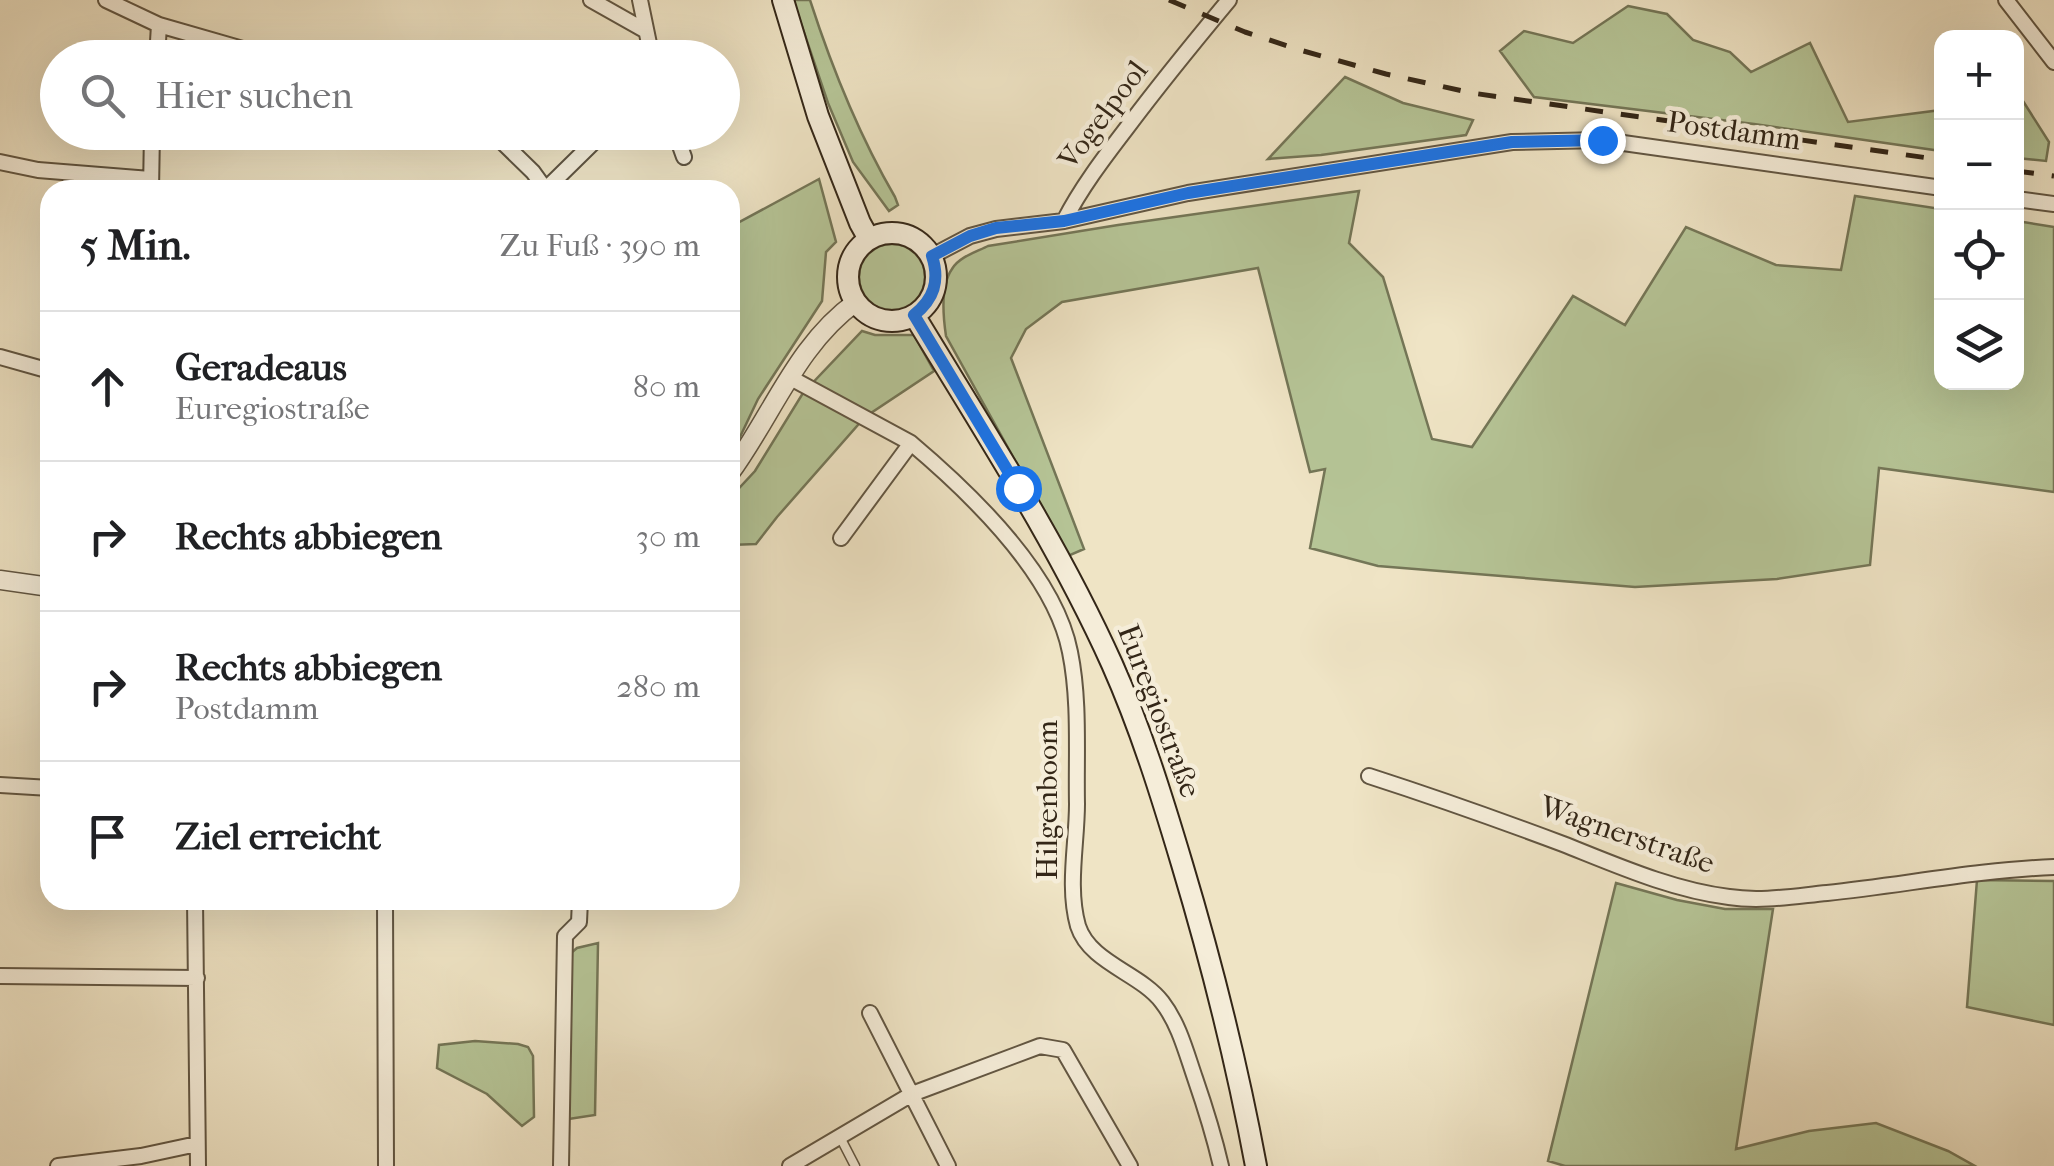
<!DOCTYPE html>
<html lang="de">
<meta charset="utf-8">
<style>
body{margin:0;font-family:"IM FELL French Canon",serif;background:#f6f6f6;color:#202124}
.controls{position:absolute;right:30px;top:30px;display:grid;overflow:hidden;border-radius:20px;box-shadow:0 10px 40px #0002}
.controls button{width:90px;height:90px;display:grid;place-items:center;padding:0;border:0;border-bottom:2px solid #e0e0e0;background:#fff;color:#202124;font:50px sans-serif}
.stop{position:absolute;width:30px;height:30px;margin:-22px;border:8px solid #1a73e8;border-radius:50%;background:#fff}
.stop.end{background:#1a73e8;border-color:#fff;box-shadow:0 2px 10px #0008}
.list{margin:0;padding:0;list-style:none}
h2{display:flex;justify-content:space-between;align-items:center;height:130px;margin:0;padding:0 40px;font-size:42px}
h2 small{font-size:32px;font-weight:400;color:#757577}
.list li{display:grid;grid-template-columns:65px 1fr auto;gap:30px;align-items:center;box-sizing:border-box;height:150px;padding:0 40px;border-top:2px solid #e0e0e0}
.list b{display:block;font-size:38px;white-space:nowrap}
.list p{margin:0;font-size:32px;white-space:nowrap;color:#757577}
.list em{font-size:32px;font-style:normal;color:#757577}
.icon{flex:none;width:55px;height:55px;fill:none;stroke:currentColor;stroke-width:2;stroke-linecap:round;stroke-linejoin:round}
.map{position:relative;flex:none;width:2054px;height:1166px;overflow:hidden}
.search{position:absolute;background:#fff;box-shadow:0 10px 40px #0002;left:40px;top:40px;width:700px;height:110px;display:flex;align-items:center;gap:25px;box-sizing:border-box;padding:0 35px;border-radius:55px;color:#757577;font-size:38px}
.panel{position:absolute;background:#fff;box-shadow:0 10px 40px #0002;left:40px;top:180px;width:700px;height:730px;border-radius:30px}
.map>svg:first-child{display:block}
.green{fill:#b6c597;stroke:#747657;stroke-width:2.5}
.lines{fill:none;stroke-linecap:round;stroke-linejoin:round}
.service-casing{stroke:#625642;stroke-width:11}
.minor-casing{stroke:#625642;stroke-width:18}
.tertiary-casing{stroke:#625642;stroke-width:21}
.secondary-casing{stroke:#332617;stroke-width:24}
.service{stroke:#f5edd9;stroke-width:8}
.minor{stroke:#f5edd9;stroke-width:14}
.tertiary{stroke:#f5edd9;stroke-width:18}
.secondary{stroke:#f5edd9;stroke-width:20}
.rail{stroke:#332617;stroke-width:5;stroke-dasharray:18 18;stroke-linecap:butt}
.route{stroke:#1a73e8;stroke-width:12}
.labels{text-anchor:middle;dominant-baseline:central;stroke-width:9;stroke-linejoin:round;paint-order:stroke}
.street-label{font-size:30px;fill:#332617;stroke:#f5edd9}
</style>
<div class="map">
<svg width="2054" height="1166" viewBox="0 0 2054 1166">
<rect width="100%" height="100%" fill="#efe4c5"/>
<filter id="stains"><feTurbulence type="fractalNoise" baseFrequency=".002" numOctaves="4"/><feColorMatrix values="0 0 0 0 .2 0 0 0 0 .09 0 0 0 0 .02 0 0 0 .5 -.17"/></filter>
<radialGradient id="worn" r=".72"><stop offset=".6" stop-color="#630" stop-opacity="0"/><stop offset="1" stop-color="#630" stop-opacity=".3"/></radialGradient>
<path class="green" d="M793,0H810C832,68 859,135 895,197L898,205L889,211L853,162L828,103Z
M1628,6L1667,14L1693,40L1730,52L1751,72L1810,43L1848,122L1941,110V151L1754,124L1534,97L1500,51L1524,31L1573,43Z
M1345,77L1403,103L1473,120L1466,135L1321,155L1268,159Z
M2016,90L2049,142L2046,161L2017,158Z
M819,179L836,242L826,252L822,301L758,399L730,458V231L734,225Z
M1359,191L1349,243L1383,277L1432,439L1472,447L1573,296L1625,325L1686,227L1776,265L1841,270L1855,196L1941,209L1942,382H2016L2017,221L2054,227V492L1879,468L1870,565L1777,579L1635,587L1378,566L1310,548L1325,469L1310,472L1258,268L1062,302L1026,329L1011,358L1084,549L1068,556L946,336C943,316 940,286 952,269C959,257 976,252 988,246L1118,225Z
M859 277a33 33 0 1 1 66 0a33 33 0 1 1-66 0Z
M862,331L875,335H914L934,371L865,417L777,517L756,544L730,545V498L755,471L803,393Z
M1977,880L2054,881V1025L1967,1007Z
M1616,883L1677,900L1725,909H1773L1736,1149L1809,1131L1876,1123L1948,1151L1975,1166H1565L1548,1161Z
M598,943L595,1115L562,1120L565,958L577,948Z
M475,1041L518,1044L528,1047L533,1056L534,1117L522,1126L487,1094L437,1068L439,1045Z"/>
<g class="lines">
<defs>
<path id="service" d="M840,1137L855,1166"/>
<path id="minor" d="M106,0L159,25L274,58
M591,0L646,31
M640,0L652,58
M2006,0L2054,62
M157,58L159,25
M492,132L533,172L546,190
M675,132L684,157
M0,162L38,170L150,179
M546,189L604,132
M151,190L152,132
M2016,199L2054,204
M1064,221C1081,188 1103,159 1126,129C1159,85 1194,42 1229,0
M932,256L970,236L996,229L1064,221L1188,193L1512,142L1602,140L1942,188
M0,357L50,371
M789,377L911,443L841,538
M911,443C969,492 1055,574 1070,652C1080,701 1076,754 1077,804C1077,843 1067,887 1078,926C1090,963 1140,973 1162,1002C1179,1024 1186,1052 1195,1078C1205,1107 1214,1136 1221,1166
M1369,776C1434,797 1499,820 1563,844C1616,865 1672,890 1729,897C1761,902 1795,896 1827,893C1903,885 1978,870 2054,867
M0,785L50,788
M195,900L198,1166
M385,900L386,1166
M0,976L197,978
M870,1013L948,1166
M58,1166L141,1156L197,1144
M561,1166L565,936L579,922L580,900
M790,1166L912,1094L1040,1046L1063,1050L1130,1166"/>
<path id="tertiary" d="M730,473C772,416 797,344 856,302
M0,580L50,587"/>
<path id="secondary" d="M783,0L818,116L860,223L869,239
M848 277a44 44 0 1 1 88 0a44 44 0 1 1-88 0Z
M914,315C983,429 1057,542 1112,664C1141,729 1162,797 1182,864C1212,964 1237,1064 1256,1166"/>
</defs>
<use href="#service" class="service-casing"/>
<use href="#minor" class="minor-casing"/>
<use href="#tertiary" class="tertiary-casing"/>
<use href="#secondary" class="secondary-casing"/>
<use href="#service" class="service"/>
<use href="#minor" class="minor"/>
<use href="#tertiary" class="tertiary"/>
<use href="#secondary" class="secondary"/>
<path class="rail" d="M1169,0L1245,32L1300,50L1386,74L1472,93L1942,160
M2016,171L2054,176"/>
</g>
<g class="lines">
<path class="route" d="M1018,488L914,315C934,299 940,281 932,256L970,236L996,228L1064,221L1188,193L1512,142L1602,140"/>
</g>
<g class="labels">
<g class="street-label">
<text transform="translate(1103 115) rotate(-53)">Vogelpool</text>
<text transform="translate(1734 131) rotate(8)">Postdamm</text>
<text transform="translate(1159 711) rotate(69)">Euregiostraße</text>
<text transform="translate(1047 800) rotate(-90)">Hilgenboom</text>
<text transform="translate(1627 835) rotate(19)">Wagnerstraße</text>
</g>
</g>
<rect width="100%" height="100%" filter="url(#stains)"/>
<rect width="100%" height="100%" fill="url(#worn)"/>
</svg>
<div class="controls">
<button>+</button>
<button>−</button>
<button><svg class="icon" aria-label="locate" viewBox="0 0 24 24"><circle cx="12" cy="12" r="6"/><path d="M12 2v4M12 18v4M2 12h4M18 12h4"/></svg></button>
<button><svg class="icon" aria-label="layers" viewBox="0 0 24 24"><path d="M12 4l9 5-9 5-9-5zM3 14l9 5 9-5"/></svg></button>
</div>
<div class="stop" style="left:1018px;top:488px"></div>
<div class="stop end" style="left:1602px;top:140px"></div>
<div class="search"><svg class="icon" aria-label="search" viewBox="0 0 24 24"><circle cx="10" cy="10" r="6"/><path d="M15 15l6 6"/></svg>Hier suchen</div>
<section class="panel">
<h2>5 Min.<small>Zu Fuß · 390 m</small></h2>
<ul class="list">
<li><svg class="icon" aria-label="ahead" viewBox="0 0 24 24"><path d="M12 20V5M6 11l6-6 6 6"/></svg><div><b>Geradeaus</b><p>Euregiostraße</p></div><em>80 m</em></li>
<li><svg class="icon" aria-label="right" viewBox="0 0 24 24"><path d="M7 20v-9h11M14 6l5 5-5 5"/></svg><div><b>Rechts abbiegen</b></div><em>30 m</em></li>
<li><svg class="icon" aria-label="right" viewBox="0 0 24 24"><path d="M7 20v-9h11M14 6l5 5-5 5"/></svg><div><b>Rechts abbiegen</b><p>Postdamm</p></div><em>280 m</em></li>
<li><svg class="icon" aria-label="arrive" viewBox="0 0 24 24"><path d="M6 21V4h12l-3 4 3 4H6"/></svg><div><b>Ziel erreicht</b></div></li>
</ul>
</section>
</div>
